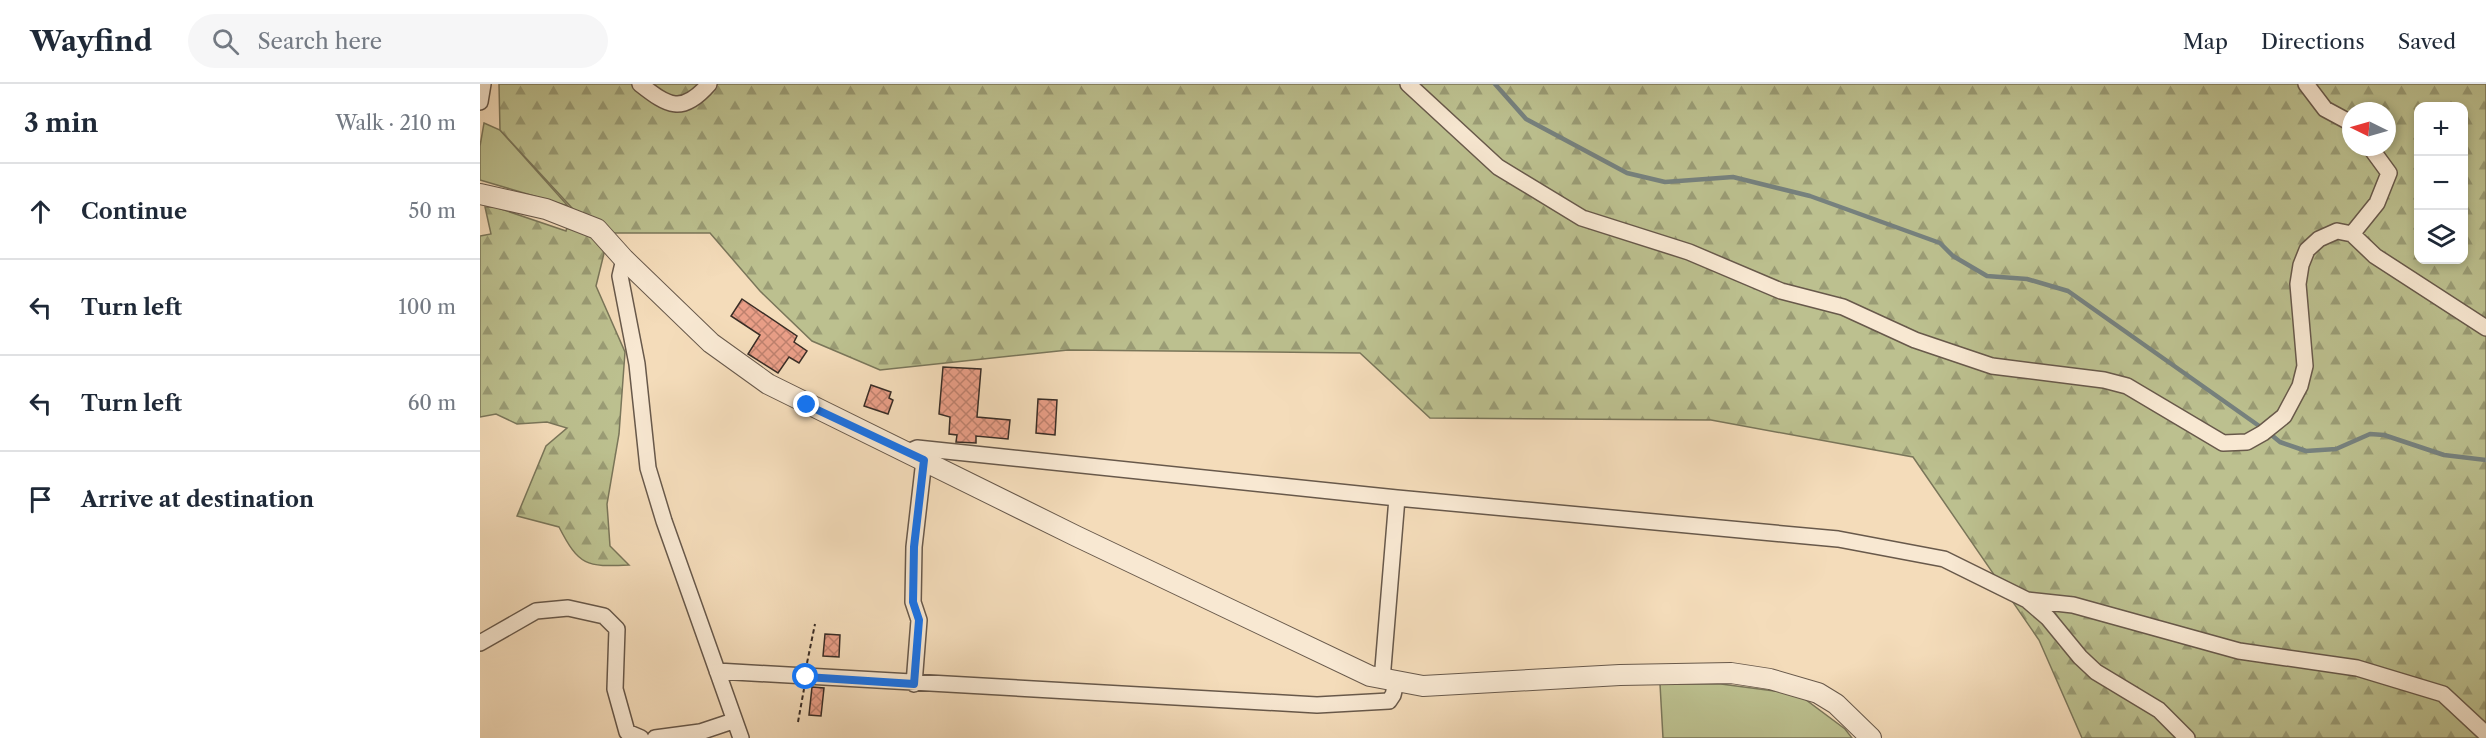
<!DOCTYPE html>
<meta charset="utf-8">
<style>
body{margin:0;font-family:"Libre Caslon Text",serif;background:#f6f6f7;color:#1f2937}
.controls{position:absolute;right:18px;top:18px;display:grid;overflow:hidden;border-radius:12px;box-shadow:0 3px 9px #0003}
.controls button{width:54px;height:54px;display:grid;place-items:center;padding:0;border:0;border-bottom:2px solid #e0e1e3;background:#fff;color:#1f2937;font:30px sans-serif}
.compass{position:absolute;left:1862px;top:18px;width:54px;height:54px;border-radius:50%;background:#fff;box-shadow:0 3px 9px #0003;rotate:275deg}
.stop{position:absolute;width:18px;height:18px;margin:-14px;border:4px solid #1a73e8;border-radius:50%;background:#fff}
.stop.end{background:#1a73e8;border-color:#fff;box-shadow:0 2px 6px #0008}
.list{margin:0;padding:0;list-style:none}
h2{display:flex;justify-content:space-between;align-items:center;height:78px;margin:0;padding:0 24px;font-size:26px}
h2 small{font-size:20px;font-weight:400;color:#747a83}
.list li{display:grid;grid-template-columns:39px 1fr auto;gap:18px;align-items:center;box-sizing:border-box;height:96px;padding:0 24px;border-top:2px solid #e0e1e3}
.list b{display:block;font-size:22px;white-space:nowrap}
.list em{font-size:20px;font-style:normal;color:#747a83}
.icon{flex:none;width:33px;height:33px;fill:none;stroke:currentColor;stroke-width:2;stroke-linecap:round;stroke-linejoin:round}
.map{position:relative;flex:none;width:2006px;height:654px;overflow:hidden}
header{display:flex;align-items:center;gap:36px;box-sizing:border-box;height:84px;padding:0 30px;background:#fff;border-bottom:2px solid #e0e1e3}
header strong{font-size:28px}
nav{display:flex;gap:33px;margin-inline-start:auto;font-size:21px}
.search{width:420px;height:54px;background:#f6f6f7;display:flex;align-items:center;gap:15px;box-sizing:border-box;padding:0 21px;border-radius:33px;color:#747a83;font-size:22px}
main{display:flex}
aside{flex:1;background:#fff}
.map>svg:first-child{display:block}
.grass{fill:#bcc08f;stroke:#7a765a;stroke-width:1.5}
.forest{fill:url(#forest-firs);stroke:#7a765a;stroke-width:1.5;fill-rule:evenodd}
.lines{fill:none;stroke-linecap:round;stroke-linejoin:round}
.stream{stroke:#76817e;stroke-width:4.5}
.building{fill:url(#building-cross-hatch);stroke:#392d26;stroke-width:1.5}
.minor-casing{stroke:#68594b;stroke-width:18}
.tertiary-casing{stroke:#68594b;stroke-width:22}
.path{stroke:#392d26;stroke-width:2;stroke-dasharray:4.5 3;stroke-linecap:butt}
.minor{stroke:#f8e8d2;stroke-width:15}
.tertiary{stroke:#f8e8d2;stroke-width:20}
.route{stroke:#1a73e8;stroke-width:8}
</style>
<header>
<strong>Wayfind</strong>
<div class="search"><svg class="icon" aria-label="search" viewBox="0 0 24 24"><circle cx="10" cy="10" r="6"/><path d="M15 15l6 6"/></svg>Search here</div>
<nav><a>Map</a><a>Directions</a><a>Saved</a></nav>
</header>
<main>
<aside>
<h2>3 min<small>Walk · 210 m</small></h2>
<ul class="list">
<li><svg class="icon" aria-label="ahead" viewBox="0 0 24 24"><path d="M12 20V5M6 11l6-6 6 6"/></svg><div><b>Continue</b></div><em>50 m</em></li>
<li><svg class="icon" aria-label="left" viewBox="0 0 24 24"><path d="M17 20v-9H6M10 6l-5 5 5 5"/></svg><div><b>Turn left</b></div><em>100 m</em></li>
<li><svg class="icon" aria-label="left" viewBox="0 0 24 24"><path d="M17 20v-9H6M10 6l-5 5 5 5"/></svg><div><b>Turn left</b></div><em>60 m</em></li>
<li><svg class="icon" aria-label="arrive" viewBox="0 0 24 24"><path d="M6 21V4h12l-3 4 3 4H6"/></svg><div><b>Arrive at destination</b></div></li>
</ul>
</aside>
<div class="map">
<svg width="2006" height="654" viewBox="0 0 2006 654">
<defs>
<pattern id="forest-firs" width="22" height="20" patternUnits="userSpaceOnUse" patternTransform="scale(1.5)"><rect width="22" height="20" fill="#bcc08f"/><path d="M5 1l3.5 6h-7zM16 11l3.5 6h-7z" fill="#9a9c75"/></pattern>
<pattern id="building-cross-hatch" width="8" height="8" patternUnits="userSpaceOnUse" patternTransform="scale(1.5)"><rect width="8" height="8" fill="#e99e87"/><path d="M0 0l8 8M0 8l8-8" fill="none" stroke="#be816e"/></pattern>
</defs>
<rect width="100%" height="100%" fill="#f4dcba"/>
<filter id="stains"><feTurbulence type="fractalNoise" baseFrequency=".00333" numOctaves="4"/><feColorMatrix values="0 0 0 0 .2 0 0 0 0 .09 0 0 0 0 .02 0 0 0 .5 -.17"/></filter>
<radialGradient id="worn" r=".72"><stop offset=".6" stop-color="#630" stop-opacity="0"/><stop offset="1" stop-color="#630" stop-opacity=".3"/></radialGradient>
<path class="grass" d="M4,39L20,46L88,122L0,96V62Z
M1180,600H1241L1318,610L1365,645L1372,654H1183Z"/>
<path class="forest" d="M19,0H2006V654H1602L1559,556L1433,373L1231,336L950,334L880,269L588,266L400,286L332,257L280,207L230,149H129L116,202L145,268L139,350L127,420L130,462L149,481C106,483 99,482 79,443L37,432L66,362L87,344L67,338L37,340L16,330L0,333V152L11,150L5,123H15L86,147L92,124L20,46ZM1938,22H1984V176H1938ZM1871,27H1907V63H1871Z"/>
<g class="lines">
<path class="stream" d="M1015,0L1046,35L1147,89L1185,98L1253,93L1330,112L1460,159L1473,172L1507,192L1547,195L1588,207L1782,344
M1789,349L1800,358L1826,367L1856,365L1890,350L1904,351L1964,371L2006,376"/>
</g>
<path class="building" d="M262,215L317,252L314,258L327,267L319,279L309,273L298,289L268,270L280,251L251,232Z
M463,283L501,285L497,333L530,336L528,355L496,352V359L476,358L477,351L469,350L470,333L459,330Z
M391,301L411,308L409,314L413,316L408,330L384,322Z
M558,315L577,316L575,351L556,349Z
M345,550L360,551L359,573L343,572Z
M332,603L344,604L341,632L329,631Z"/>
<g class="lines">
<defs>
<path id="minor" d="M160,0C188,22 202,31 229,0
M928,0L1018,83L1102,134L1209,168L1301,207L1363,223L1435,256L1512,282L1624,296L1647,302L1743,359L1767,358L1783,349L1804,332L1820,302L1825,282L1818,200L1821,181L1827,166L1839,155L1857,147L1872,150L1895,172L2006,244
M1826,0L1845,25L1871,39
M0,18L3,0
M1872,150L1897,119L1909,89L1890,63
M144,175L140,192L157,280L168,384L184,437L261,654
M428,368L437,364L917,414L1358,455L1464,475L1547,516L1593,521L1759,567L1877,584L1963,610L2006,650
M1547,516L1568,534L1600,573L1616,588L1679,626L1707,654
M0,559L56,527L88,524L124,532L137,545L135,605L147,648L161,654
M237,587L837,621L909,617L913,611L916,599
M902,596L917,414
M434,600L439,536L433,518L434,463L444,376
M175,654L220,648L253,637"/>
<path id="tertiary" d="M0,110L66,125L117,145L144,175L231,259L288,300L596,452L890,592L943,602L1140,591L1251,589L1290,595L1338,609L1356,620L1391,654"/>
</defs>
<use href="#minor" class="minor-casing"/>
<use href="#tertiary" class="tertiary-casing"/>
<path class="path" d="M327,579L335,540
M318,638L324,605"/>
<use href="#minor" class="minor"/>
<use href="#tertiary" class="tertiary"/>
</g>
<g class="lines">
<path class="route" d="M326,593L434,600L439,536L433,518L434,463L444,376L327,321"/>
</g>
<rect width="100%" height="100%" filter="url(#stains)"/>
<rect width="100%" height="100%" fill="url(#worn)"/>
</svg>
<div class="controls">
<button>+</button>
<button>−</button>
<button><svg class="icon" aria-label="layers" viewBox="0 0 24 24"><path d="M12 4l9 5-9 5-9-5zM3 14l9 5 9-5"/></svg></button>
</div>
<svg class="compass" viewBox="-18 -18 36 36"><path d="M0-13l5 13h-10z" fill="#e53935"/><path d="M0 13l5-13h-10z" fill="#747a83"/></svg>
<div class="stop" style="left:326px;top:593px"></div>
<div class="stop end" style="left:327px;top:321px"></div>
</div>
</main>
